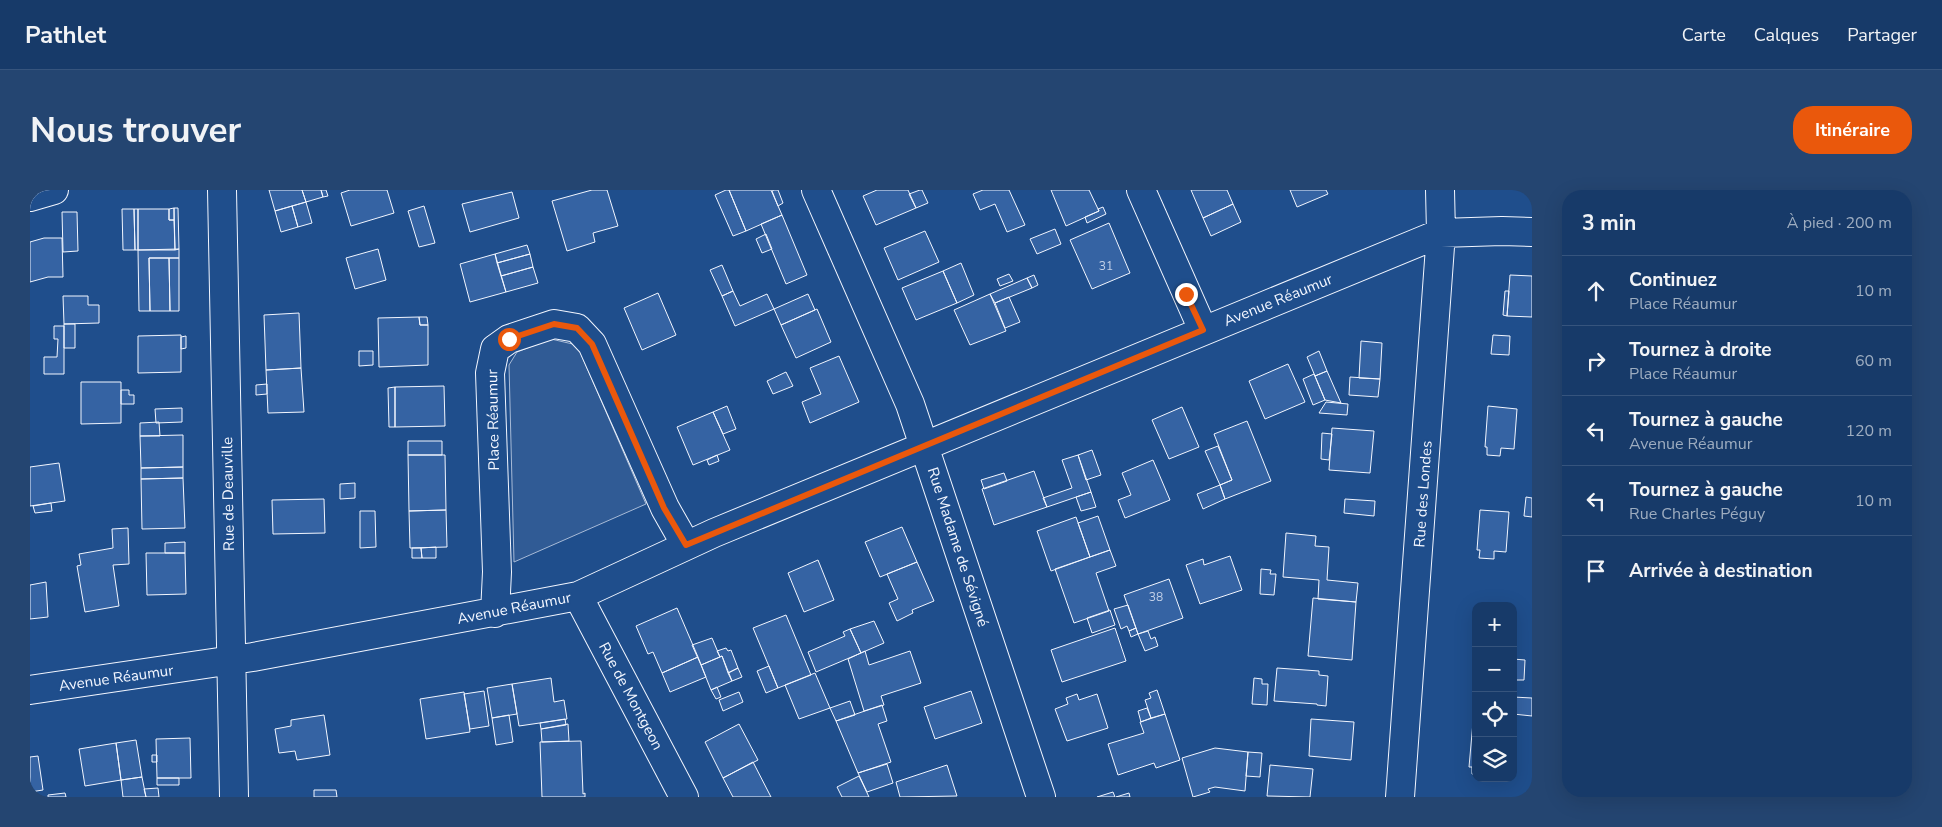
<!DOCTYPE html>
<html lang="fr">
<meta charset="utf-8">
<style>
body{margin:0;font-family:"Nunito Sans",sans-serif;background:#244571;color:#f1f3f6}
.controls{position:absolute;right:15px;bottom:15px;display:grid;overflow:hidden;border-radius:10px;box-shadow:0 5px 20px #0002}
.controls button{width:45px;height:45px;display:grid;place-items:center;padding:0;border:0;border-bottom:1px solid #36547d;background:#173a69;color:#f1f3f6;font:25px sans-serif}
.stop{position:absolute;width:15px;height:15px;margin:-11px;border:4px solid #ea580c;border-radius:50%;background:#fff}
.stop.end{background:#ea580c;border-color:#fff;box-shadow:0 1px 5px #0008}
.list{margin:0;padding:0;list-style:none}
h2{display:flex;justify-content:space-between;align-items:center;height:65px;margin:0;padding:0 20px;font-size:21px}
h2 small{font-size:16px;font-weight:400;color:#9eadc0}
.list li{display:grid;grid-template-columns:32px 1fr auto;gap:15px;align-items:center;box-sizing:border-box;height:70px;padding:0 20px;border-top:1px solid #36547d}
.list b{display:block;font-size:19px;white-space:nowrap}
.list p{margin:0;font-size:16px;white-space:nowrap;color:#9eadc0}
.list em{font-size:16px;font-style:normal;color:#9eadc0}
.icon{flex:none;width:28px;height:28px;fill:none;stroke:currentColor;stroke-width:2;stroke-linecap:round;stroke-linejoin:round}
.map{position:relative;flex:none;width:1502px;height:607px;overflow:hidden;border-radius:20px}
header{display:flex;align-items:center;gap:30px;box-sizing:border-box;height:70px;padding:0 25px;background:#173a69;border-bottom:1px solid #36547d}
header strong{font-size:24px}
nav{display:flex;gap:28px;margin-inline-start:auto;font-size:18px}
.intro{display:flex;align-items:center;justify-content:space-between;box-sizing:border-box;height:120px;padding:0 30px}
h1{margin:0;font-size:35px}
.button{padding:12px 22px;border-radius:20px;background:#ea580c;color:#fff;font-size:18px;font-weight:700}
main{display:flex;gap:30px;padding:0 30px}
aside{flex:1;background:#173a69;border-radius:20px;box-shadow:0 5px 20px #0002}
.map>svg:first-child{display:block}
.built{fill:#305b95;stroke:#a8bbd7}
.building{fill:#3563a3;stroke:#f2f6ff}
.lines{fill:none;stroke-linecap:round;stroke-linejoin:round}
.minor-casing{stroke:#f2f6ff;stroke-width:30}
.minor{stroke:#1f4e8c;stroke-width:28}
.route{stroke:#ea580c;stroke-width:6}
.labels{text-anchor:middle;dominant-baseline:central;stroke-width:4;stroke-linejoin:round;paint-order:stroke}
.number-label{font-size:12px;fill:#c3d1e8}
.street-label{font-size:15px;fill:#f2f6ff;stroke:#1f4e8c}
</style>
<header>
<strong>Pathlet</strong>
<nav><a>Carte</a><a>Calques</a><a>Partager</a></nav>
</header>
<div class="intro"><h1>Nous trouver</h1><a class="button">Itinéraire</a></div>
<main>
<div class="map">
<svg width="1502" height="607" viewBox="0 0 1502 607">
<rect width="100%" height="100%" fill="#1f4e8c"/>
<path class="built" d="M521,149L547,155L616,314L484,372L479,175L487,162Z"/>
<path class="building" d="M239,0H272L276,12L245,21Z
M272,0H291L293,7L276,12Z
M291,0H296L298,6L293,7Z
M320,0H357L364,23L321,36L311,3Z
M562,0H577L588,36L563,43L565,52L537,61L522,11Z
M696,0H699L716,41L703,46L685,5Z
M699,0H741L752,25L716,41Z
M744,0H748L753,13L748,16L742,1Z
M847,0H878L886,18L846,35L833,6Z
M890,0H892L898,13L886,18L879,4Z
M953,0H979L995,35L977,42L965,14L950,20L943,4Z
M1021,0H1059L1069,21L1036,36Z
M1161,0H1197L1203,14L1173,28Z
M1260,0H1296L1298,4L1267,17Z
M482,2L489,28L440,42L432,14Z
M276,12L282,33L268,37L262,16Z
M1203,14L1211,32L1181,46L1173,28Z
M262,16L268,37L251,42L245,21Z
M394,16L405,53L389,57L378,21Z
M1073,17L1076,24L1057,33L1055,27L1069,21L1068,19Z
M144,18H148L149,59L145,60Z
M144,18V30H139V19Z
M92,19H104L105,60H93Z
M104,19H108V60H105Z
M108,19H139V30H144L145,60H108Z
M32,22H47L48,61L33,62Z
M752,25L777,85L756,94L731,34Z
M1079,33L1100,83L1062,99L1040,50Z
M1025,39L1031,54L1007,64L1000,49Z
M895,41L909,72L868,90L854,58Z
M736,44L742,59L732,63L726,49Z
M14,48H32L33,87H18L0,92V52Z
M497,55L500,64L467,73L465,64Z
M149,59V68H119L120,121H109L108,60Z
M348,59L356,90L325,99L316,68Z
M465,64L476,102L440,112L430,74Z
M500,64L503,77L471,86L467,73Z
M119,68H139L140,121H120Z
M139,68H149V121H140Z
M931,73L944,105L927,113L913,81Z
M692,75L703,101L692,106L680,80Z
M503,77L508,93L476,102L471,86Z
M913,81L927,113L886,130L872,98Z
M979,84L983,91L970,96L967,89Z
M1004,85L1008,95L1002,98L997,88Z
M1480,85L1502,86V127L1477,126Z
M997,88L1002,98L965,113L960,104Z
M703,101L710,116L737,104L744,119L705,136L692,106Z
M1475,101H1479L1477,126L1473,125Z
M628,103L646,145L612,160L594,118Z
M778,104L785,120L751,135L744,119Z
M960,104L976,141L940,155L924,120Z
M33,106H58V115H69V133L34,134Z
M979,107L990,132L975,138L965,113Z
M787,119L801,152L766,168L751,135Z
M269,123L271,178L236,180L234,125Z
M389,127L390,135H398V175L349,177L348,128Z
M389,127H397L398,135H390Z
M34,134H45V158H34Z
M24,136H34V184H14V167H27L28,149H24Z
M151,145V182L108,183V146Z
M1463,145L1480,146L1479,165L1461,164Z
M156,146V158L151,159V147Z
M1331,151L1352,153L1350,189L1329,188Z
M329,161H343V175L329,176Z
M1289,161L1297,181L1285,186L1277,167Z
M809,166L829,212L780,233L772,212L791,204L780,178Z
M1258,174L1275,212L1235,229L1219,191Z
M271,178L274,222L238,223L236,180Z
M1297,181L1311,213L1295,210L1285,186Z
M756,182L763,196L743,204L737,191Z
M1284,184L1295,210L1283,215L1273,189Z
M1320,187L1350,189L1348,207L1319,205Z
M51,192H91V233L51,234Z
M237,194V204L226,205V195Z
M414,196L415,236L365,237V197Z
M365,197V237H359L358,198Z
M91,200H99V205H104V214H91Z
M1296,212L1318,214L1317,225L1289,223Z
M697,216L706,239L693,244L683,222Z
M1458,216L1487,219L1484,259L1471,258L1470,266L1457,265V257H1455Z
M1152,217L1169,257L1139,269L1122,230Z
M152,218V232L126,233L125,219Z
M683,222L700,260L663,275L647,237Z
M1217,231L1241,291L1195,309L1190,295L1202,290L1184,244Z
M129,232L130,246H110V233Z
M1302,238L1344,241L1340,283L1299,280Z
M1292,243L1302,244L1299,270L1291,269Z
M153,245V277L111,278L110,246Z
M378,251H412V265H378Z
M1188,256L1202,290L1190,295L1175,261Z
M1062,260L1071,285L1056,290L1048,265Z
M378,265H415L416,320L379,321Z
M687,265L689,271L679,275L677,270Z
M1048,265L1061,302L1017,317L1013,308L1042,298L1032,270Z
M1123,270L1140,310L1095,328L1088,310L1101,305L1092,283Z
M29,273L35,311L0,316V277Z
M153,277V288L111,289V278Z
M1004,281L1017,317L964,335L952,299Z
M974,283L977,291L954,299L951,290Z
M153,288L155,338L112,339L111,289Z
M325,293V308L310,309V294Z
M1190,295L1195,309L1173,319L1167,304Z
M1061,302L1066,317L1051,321L1046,307Z
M1496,307L1502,308V327L1494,326Z
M294,309L295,343L243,344L242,310Z
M1315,309L1345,311L1344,326L1314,323Z
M21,313L22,321L5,323L3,316Z
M416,320L417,357L380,358L379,321Z
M1450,320L1479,322L1476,362L1464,361V369L1449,368L1450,360H1447Z
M330,321H345L346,357L330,358Z
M1068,326L1080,360L1060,367L1048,333Z
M1046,327L1060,367L1021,381L1007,341Z
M872,337L887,372L850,387L835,352Z
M98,338L99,374L83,375L89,416L55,422L47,376L51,375L49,364L83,358L82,339Z
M1256,343L1286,346L1285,356L1299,357L1297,390L1328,393L1326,412L1288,409L1289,390L1253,387Z
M155,352V363H135V353Z
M406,357V368H392L391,358Z
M382,358H391L392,368H382Z
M1080,360L1086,376L1066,383L1079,421L1044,433L1025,379Z
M116,363H155L156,404L117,405Z
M1200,366L1212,400L1170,414L1156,375L1173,369L1174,375Z
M788,370L804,410L774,422L758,383Z
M887,372L904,411L882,420L883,423L867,431L859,413L868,409L857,384Z
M1231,379L1241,380L1240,384H1246L1244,405L1230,404Z
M1139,389L1153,428L1108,444L1094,405Z
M16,392L18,427L0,429V395Z
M1283,408L1326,412L1322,470L1278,466Z
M1098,415L1106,438L1099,441L1097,436L1091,439L1084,419Z
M647,418L668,467L632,483L623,462L618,464L606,436Z
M1080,420L1085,435L1062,443L1057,428Z
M756,425L781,485L748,498L723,438Z
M844,431L854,453L831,463L820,439Z
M1085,438L1096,471L1032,492L1021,460Z
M1106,438L1108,444L1101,447L1099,441Z
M820,439L831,463L786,482L778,462L815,446L813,442Z
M1118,441L1121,449L1125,447L1128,456L1115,461L1108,444Z
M682,448L690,467L671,475L662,455Z
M696,458L698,461L701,460L708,478L698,483L692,466L690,467L687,461Z
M835,461L839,475L880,461L891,493L851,506L854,515L834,521L818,469Z
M692,466L702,491L681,500L671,475Z
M668,467L676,487L640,502L632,483Z
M1483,469L1495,470L1494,490H1483Z
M1446,472V506H1443Z
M739,476L748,498L736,503L727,481Z
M708,478L712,487L702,491L698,483Z
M1247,478L1289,481V485L1298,486L1296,516L1287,515V514L1244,511Z
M785,483L800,518L769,529L755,495Z
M521,488L524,512L534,510L537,529L489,536L482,494Z
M1224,488L1232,489V494H1238L1237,515L1222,514Z
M482,494L487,524L462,528L457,498Z
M687,497L691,507L686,509L681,500Z
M1127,500L1135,524L1121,528L1115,510L1121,508L1119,503Z
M454,501L459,536L440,539L434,504Z
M941,501L952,533L905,549L894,517Z
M434,502L440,542L396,549L390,509Z
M709,502L713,512L693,521L689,510Z
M1047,504L1049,510L1067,504L1078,538L1037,551L1025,519L1038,514L1036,508Z
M1483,507L1502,508V526L1483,524Z
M820,511L825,525L806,531L800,518Z
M852,515L857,531L848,534L861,572L828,583L806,531Z
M1117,518L1121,528L1111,532L1108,521Z
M1444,521H1446V585L1442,584V577H1439Z
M1135,524L1150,570L1126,578L1124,573L1088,585L1078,554L1114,543L1110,532Z
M294,525L300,565L267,570L265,561L249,563L245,539L261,536V530Z
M479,525L483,552L466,555L462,528Z
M535,529L536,535L511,539L510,533Z
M1281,529L1324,532L1321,570L1279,566Z
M538,534L539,551L512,552L511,539Z
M709,534L728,570L693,588L675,552Z
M160,548L161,588H127L126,549Z
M106,550L112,587L91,590L86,553Z
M551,551L553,604L555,603V607H512L510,552Z
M86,553L91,590L55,596L49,559Z
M1185,558L1218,562L1215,601L1185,597L1178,599L1180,602L1163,607L1152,568Z
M1218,562L1232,563L1230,587L1216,586Z
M122,565H127V572H122Z
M8,566L13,600L0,602V567Z
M723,572L741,607H703L693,588Z
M857,574L863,593L837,602L828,583Z
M917,575L927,606L870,607L866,592Z
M1240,575L1283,579L1280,607L1237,606Z
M829,586L839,607H812L807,597Z
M112,587L116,607H93L91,590Z
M127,588H149V595H127Z
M128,598L129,607H116L114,599Z
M284,600H306L307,607H284Z
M1083,602L1085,607H1067Z
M35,603L36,607H18V605Z
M1099,603L1100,607H1086Z"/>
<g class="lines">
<defs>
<path id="minor" d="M192,0L204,607
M786,0L880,214L1011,607
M1111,0L1173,140
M0,7L24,0
M548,406L654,607
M465,423L467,382L460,183L465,159L479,149L524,134L547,138L562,154L635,318L656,355
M0,500L223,467L548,406L684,343L1411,43L1472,41L1502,42
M1370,607L1411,43L1410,0"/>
</defs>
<use href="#minor" class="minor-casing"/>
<use href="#minor" class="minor"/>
</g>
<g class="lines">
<path class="route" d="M479,149L524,134L547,138L562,154L634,318L656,355L1173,140L1156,104"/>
</g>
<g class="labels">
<g class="number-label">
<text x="1076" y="76">31</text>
<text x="1126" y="407">38</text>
</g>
<g class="street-label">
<text transform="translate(1248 110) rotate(-22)">Avenue Réaumur</text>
<text transform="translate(463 230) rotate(-91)">Place Réaumur</text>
<text transform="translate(198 304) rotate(-91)">Rue de Deauville</text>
<text transform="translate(1393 304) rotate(-86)">Rue des Londes</text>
<text transform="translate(928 357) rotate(72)">Rue Madame de Sévigné</text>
<text transform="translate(484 418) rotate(-11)">Avenue Réaumur</text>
<text transform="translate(86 488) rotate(-8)">Avenue Réaumur</text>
<text transform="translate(601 506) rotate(62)">Rue de Montgeon</text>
</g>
</g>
</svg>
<div class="controls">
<button>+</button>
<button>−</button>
<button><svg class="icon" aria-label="locate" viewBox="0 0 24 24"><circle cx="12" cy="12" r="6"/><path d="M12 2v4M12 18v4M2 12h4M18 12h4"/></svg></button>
<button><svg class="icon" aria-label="layers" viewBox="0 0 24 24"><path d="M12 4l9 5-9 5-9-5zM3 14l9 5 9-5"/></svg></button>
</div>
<div class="stop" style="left:479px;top:149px"></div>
<div class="stop end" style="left:1156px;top:104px"></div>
</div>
<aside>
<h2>3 min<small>À pied · 200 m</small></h2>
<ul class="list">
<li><svg class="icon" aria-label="ahead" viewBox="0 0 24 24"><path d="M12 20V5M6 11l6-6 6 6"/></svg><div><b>Continuez</b><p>Place Réaumur</p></div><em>10 m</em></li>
<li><svg class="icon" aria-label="right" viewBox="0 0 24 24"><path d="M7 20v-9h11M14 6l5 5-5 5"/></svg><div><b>Tournez à droite</b><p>Place Réaumur</p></div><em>60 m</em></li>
<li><svg class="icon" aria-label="left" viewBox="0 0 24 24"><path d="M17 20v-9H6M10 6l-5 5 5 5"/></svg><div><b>Tournez à gauche</b><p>Avenue Réaumur</p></div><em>120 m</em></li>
<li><svg class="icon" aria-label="left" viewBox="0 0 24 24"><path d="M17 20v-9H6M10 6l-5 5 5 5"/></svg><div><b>Tournez à gauche</b><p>Rue Charles Péguy</p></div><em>10 m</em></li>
<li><svg class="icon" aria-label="arrive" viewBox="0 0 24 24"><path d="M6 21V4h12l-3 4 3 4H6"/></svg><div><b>Arrivée à destination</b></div></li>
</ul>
</aside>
</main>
